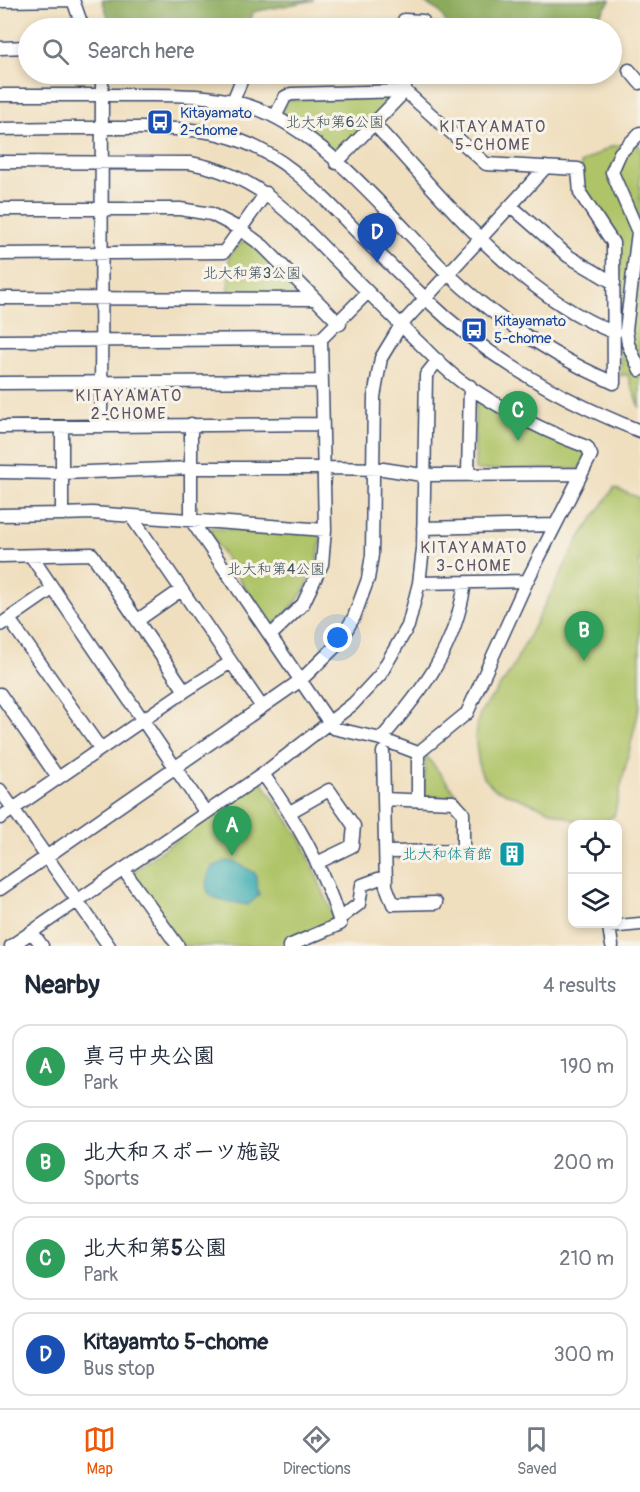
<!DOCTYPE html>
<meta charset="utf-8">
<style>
body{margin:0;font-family:Pangolin,"Klee One",sans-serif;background:#f2f2f3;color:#1f2937}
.controls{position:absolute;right:18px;bottom:18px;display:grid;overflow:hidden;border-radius:12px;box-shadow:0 3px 9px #0003}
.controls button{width:54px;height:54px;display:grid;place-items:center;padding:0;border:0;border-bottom:2px solid #e0e1e3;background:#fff;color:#1f2937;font:30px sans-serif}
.you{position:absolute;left:338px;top:638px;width:21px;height:21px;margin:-15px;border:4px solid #fff;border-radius:50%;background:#1a73e8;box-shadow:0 0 0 9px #1a73e833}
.badge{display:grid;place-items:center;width:39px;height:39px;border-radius:50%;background:#ea580c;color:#fff;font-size:20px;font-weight:700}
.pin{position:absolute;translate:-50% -50px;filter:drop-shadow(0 2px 3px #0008)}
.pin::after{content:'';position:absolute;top:32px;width:21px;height:18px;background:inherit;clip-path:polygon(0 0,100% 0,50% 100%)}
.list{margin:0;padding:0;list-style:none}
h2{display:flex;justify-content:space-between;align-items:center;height:78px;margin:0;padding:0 24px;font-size:26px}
h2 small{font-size:20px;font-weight:400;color:#747a83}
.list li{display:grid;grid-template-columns:39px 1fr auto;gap:18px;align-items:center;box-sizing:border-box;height:84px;margin:0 12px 12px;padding:0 12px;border:2px solid #e0e1e3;border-radius:18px}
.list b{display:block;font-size:22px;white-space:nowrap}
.list p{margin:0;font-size:20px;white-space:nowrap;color:#747a83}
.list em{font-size:20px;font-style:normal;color:#747a83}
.icon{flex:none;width:33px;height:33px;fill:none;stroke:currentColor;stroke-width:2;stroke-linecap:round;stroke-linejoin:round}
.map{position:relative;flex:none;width:640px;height:946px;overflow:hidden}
.search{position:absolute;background:#fff;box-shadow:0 3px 9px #0003;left:18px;right:18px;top:18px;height:66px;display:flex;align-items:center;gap:15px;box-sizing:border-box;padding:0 21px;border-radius:33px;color:#747a83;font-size:22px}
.sheet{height:462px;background:#fff}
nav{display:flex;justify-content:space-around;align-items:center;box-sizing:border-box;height:84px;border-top:2px solid #e0e1e3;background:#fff;font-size:16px;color:#747a83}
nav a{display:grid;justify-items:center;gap:3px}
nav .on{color:#ea580c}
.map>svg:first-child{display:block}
.green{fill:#afc468;stroke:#657a63;stroke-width:1.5}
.forest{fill:#8baa5c;stroke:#536c5d;stroke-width:1.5}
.water{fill:#39acb2;stroke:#2a6e88;stroke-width:1.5}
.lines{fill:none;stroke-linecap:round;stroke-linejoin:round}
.minor-casing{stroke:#3b496d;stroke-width:15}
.minor{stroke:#fff;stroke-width:12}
.labels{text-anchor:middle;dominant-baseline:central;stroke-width:6;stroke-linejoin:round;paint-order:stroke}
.transit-label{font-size:15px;fill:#164399;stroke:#f7f3e8;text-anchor:start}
.park-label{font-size:15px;fill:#405460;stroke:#f7f3e8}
.culture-label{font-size:15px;fill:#0d838f;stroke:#f7f3e8;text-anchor:end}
.neighbourhood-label{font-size:16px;letter-spacing:1.5px;fill:#5e5465;stroke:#f7f3e8}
</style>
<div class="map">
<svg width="640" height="946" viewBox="0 0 640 946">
<rect width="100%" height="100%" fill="#f7f3e8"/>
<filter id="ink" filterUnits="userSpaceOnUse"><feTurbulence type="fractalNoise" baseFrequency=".0167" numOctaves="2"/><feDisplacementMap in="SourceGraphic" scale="12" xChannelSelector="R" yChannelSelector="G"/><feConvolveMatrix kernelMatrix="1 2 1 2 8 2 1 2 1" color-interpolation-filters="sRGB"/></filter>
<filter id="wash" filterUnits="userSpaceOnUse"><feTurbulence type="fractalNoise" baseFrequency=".008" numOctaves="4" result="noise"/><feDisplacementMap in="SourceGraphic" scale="24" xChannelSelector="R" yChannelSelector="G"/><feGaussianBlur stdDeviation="1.35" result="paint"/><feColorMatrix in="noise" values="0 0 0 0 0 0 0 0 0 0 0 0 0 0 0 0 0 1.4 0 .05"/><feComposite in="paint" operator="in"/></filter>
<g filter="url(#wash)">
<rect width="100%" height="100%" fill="#f0dfbf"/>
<path class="green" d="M397,96L340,154H334L286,117L282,111L288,100Z
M637,144L640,146V408L627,374L621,376L619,248L585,193L581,179V163L612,146Z
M247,238L300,289V296L229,295V255Z
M478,399L583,451L586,456L580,469L475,470V401Z
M614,488L640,498V705L614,816L599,824H584L495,789L483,777L479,767L475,735L480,713L509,674L579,539Z
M206,528L316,532L321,538C317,578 300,602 271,628Z
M425,754L459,798L424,797Z
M260,779L302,841L335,920L282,946H182L131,873Z"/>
<path class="forest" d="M102,0H314L253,12L249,28H112Z
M420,0H610V1L590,28H449L440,12Z"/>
<path class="water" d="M226,861L235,862L255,873L259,895L248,905C222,900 194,901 212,867Z"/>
</g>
<g filter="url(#ink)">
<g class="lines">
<defs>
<path id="minor" d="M73,0L83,28
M0,1L73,0
M404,28V20L423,21
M0,48L28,47
M629,70L640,83
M99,74L102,83L101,426
M0,95C42,95 85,95 127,95C168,95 209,93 249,106C322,129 391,217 445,271C494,318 552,356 614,383L613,243L580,193L578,169L486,164L405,91V74
M233,101L244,74
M275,117L285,97L291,94L405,91
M375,125C445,200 516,293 615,333
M0,129C47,128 94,127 141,128C168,129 195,128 222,135C283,150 321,195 363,238C383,258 404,278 425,298C486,357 561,400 640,431
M640,133L620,153L612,172L638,232L626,330L628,344L640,370
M0,162L190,163C253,174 286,209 328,252C357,281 386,310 415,339C430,353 445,370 462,382C499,408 544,431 587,447L591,455L527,581L467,713L418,753L381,739L333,728L329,722L191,520V424
M336,163L405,91
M511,206L568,256L614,283
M0,209H180L211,214L240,229L263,246L340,324
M0,254L224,252L266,193
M0,298L313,299
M0,341L321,339
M0,383L322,381
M0,427L321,424
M0,472L63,473L191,468H323L383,469L422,475L579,474
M468,474L470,386
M62,514L92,513L325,530
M0,515L62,514V427
M131,516L262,707
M423,528L555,525
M0,556L92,554L185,691
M31,556L206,813
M419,583L527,581
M9,619L100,748
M138,620L181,590
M0,625L52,589
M271,635L303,604L322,564L325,530L321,339L368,292
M0,694L58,778
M381,739C423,690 455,650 465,583
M383,752L386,886L393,904L436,903
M418,753V799
M263,774C296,820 322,865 339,919L340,924L289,946
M0,790L109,946
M384,799L453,802L463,813V851L387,852
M290,812L329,790L354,826L352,846L319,862
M0,818L185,691L231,662
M123,869L178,946
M0,889L301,680L338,644L354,617L368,579L372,555L374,397L381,358L401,325L546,167
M339,919L359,904L362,885L386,876
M32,932L42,946
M11,946L263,774L353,704L380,675L408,626L419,583L423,549L426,375L438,360
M612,946L609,927L640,924"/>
</defs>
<use href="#minor" class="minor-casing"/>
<use href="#minor" class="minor"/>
</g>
</g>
<defs>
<symbol id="bus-square" viewBox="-11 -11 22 22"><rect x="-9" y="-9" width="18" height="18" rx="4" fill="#1a4fb4" stroke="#f7f3e8"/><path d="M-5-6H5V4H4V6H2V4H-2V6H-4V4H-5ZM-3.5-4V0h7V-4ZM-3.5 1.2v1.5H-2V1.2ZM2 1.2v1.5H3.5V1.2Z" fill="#fff"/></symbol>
<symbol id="building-square" viewBox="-11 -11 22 22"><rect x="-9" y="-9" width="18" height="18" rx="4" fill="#0f9aa8" stroke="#f7f3e8"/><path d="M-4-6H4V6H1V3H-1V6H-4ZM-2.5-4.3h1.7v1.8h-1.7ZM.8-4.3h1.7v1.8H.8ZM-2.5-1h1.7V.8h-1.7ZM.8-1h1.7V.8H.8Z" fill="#fff"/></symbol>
</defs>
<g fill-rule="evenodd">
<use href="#bus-square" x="145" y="107" width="30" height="30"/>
<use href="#bus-square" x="459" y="315" width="30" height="30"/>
<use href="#building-square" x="497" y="839" width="30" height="30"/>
</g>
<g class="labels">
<g class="transit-label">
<text x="180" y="113">Kitayamato<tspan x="180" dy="17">2-chome</tspan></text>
<text x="494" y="321">Kitayamato<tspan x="494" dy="17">5-chome</tspan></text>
</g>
<g class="park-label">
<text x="335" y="122">北大和第6公園</text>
<text x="252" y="273">北大和第3公園</text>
<text x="276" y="569">北大和第4公園</text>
</g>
<g class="culture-label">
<text x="492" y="854">北大和体育館</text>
</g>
<g class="neighbourhood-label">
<text x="493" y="127">KITAYAMATO<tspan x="493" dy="18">5-CHOME</tspan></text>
<text x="129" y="396">KITAYAMATO<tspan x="129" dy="18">2-CHOME</tspan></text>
<text x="474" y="548">KITAYAMATO<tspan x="474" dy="18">3-CHOME</tspan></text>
</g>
</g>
</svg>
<div class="controls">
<button><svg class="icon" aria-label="locate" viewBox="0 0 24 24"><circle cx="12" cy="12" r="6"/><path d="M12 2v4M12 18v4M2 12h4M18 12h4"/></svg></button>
<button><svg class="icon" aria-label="layers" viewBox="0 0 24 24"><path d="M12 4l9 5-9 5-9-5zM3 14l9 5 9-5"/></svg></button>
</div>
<div class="you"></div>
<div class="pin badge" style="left:232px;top:856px;background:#2e9e5b">A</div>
<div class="pin badge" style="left:584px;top:661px;background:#2e9e5b">B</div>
<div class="pin badge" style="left:518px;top:441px;background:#2e9e5b">C</div>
<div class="pin badge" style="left:377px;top:263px;background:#1a4fb4">D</div>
<div class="search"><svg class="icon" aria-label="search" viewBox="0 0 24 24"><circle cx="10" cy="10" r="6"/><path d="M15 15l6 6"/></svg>Search here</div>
</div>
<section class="sheet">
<h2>Nearby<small>4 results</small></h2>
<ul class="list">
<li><span class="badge" style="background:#2e9e5b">A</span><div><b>真弓中央公園</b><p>Park</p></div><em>190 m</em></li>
<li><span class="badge" style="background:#2e9e5b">B</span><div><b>北大和スポーツ施設</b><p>Sports</p></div><em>200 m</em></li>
<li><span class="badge" style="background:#2e9e5b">C</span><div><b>北大和第5公園</b><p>Park</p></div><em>210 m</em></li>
<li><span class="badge" style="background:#1a4fb4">D</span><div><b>Kitayamto 5-chome</b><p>Bus stop</p></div><em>300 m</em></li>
</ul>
</section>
<nav>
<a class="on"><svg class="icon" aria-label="map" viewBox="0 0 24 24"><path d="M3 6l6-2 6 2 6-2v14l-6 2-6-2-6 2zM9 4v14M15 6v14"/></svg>Map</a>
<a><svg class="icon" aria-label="directions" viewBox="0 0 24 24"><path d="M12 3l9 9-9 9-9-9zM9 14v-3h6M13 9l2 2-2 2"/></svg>Directions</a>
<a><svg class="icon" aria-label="saved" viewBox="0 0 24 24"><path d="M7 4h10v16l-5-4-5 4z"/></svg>Saved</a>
</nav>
